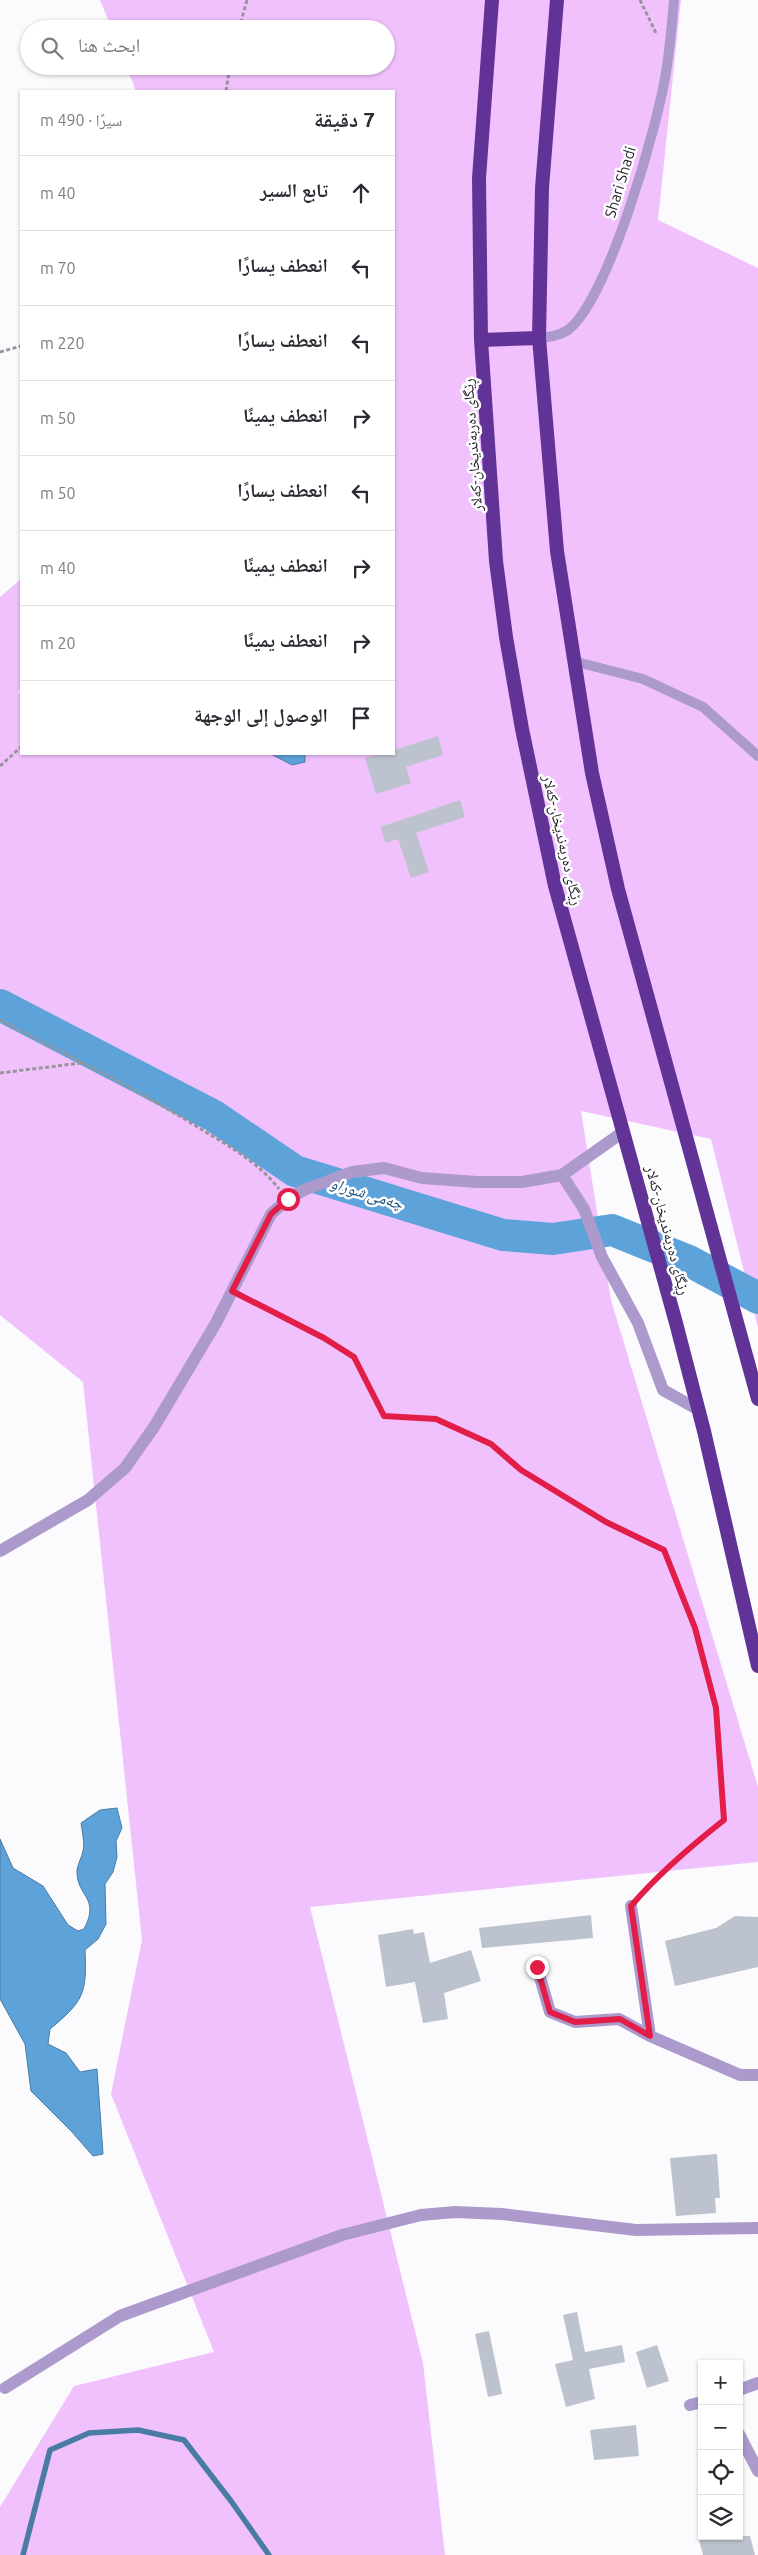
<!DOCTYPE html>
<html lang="ar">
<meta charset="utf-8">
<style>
body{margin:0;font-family:Ubuntu,"Noto Naskh Arabic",sans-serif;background:#f7f7f7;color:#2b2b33;direction:rtl}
.controls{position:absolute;right:15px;bottom:15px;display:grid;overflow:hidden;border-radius:0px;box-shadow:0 1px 4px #0004}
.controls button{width:45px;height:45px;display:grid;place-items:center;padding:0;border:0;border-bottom:1px solid #e1e1e2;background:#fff;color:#2b2b33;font:25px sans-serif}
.stop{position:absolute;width:15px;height:15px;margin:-11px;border:4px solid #e11d48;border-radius:50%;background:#fff}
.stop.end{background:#e11d48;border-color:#fff;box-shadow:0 1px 5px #0008}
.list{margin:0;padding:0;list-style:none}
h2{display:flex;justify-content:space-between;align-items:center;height:65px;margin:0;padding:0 20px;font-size:21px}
h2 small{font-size:16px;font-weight:400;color:#7c7c81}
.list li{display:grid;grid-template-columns:32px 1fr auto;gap:15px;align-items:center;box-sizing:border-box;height:75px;padding:0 20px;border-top:1px solid #e1e1e2}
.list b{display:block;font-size:19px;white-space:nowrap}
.list em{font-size:16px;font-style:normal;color:#7c7c81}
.icon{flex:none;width:28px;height:28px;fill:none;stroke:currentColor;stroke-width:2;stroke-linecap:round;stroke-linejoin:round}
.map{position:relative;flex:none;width:758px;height:2555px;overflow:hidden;direction:ltr}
.search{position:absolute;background:#fff;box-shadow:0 1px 4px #0004;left:20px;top:20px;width:375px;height:55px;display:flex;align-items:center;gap:12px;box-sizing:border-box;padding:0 18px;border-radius:28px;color:#7c7c81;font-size:19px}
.panel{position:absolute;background:#fff;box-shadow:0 1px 4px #0004;left:20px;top:90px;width:375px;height:665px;border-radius:0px;direction:rtl}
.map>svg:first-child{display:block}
.green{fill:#f1c1fe}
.water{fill:#5da3da;stroke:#4a7ba3}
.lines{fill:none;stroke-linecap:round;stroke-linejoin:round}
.stream{stroke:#4a7ba3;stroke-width:5.5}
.river{stroke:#5da3da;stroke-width:32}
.building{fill:#bdc3ce}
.path{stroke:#96969a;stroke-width:3;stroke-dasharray:4 2.5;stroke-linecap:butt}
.service{stroke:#ac9acd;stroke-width:10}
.minor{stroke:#ac9acd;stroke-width:12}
.trunk{stroke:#613397;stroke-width:14}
.route{stroke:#e11d48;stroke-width:6}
.labels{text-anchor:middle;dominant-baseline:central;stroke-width:5;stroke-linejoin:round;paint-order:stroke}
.street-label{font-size:15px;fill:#1d1d22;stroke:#fff}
.water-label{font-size:16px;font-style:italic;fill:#21537a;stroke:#fff}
</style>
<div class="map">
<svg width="758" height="2555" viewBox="0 0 758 2555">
<rect width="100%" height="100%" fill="#fbfbfe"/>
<path class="green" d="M100,0H681L658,220L758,268V1328L711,1139L581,1111L611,1300L758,1787V1862L310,1907L423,2363L445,2555H0V2507L74,2386L214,2352L111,2094L142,1940L83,1382L0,1315V597L21,579V687L17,694L21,691V754H394V91H136L126,66H386V29H112Z"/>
<path class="water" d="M271,754H305V762L292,765Z
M117,1808L122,1828L116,1841L117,1857L113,1872L105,1884L106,1924L98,1939L85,1950C87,1993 84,2001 50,2029L48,2044L66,2053L80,2072L97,2069L103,2154L93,2156L72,2132L31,2091L25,2044L0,1999V1839L13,1868L43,1886L68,1925L78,1931L84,1929C101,1897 76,1897 77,1870C78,1863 82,1857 83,1851C85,1843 82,1831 81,1823L100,1810Z"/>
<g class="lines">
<path class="stream" d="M23,2555L50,2450L89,2433L138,2430L184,2440L231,2501L269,2555"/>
<path class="river" d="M0,1005L214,1116L295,1171L503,1235L553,1239L612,1230L689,1261L758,1298"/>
</g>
<path class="building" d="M438,736L443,755L406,767L411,783L376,794L365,758L380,754H394V750Z
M460,800L465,817L416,833L429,872L411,878L398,839L386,843L380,827Z
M591,1915L593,1938L482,1948L479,1928Z
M735,1916L758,1917V1967L675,1986L665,1941L716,1928Z
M413,1929L414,1934L424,1932L430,1963L471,1950L481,1981L444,1993L448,2019L423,2023L415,1982L386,1987L378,1935Z
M717,2154L720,2198H715L716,2213L676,2216L670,2158Z
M577,2312L585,2352L622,2345L625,2362L589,2369L595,2399L566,2407L555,2364L573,2360L563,2315Z
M489,2331L502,2394L488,2397L475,2334Z
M657,2345L669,2381L647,2388L636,2352Z
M636,2425L639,2456L594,2460L590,2430Z
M698,2536H750L755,2555H703Z"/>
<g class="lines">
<path class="path" d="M640,0L657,35
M239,29L247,0
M226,91L230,66
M0,352L21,346
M0,766L21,747
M0,1020C69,1056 139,1090 204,1131C231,1147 260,1164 279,1189
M0,1073L81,1063
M245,1298L324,1338L354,1357L385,1416L436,1419L491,1443L521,1470L606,1522L664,1550L695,1628L716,1708L724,1820L690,1847L639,1896"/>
<path class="service" d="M539,338C549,337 559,336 568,330C608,300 658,125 666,72C670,48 672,24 674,0
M573,661L643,679L703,707L758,756"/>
<path class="minor" d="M562,1175L584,1209L602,1257L638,1323L663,1390L699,1410
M0,1551L88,1500L125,1468L154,1427L216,1323L271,1214L288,1199L304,1190L352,1172L384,1168L422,1178L477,1182H522L562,1175L623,1132
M631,1906L650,2036L740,2075H758
M537,1967L550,2012L575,2022L619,2019L650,2036
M5,2388L120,2316L342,2235L421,2215L455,2212L502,2214L636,2230L758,2228
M739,2390L758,2383
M690,2405L702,2402
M739,2434L758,2471"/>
<path class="trunk" d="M492,0L479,178L481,340L496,561L506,637L522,729L555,886L676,1323L704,1431L758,1666
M557,0L542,188L539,338L557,551L592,773L618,889L758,1399
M481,340L539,338"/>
</g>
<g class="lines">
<path class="route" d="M288,1199L271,1214L232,1291L324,1338L354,1357L384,1416L436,1419L491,1444L521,1470L606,1522L664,1550L695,1628L716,1708L724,1820C691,1846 658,1874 631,1906L650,2036L620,2019L575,2022L550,2012L537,1967"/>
</g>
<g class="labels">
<g class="street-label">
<text transform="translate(620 182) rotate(-73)">Shari Shadi</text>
<text transform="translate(472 445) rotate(-94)">ڕێگای دەربەندیخان-کەلار</text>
<text transform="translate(563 840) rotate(77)">ڕێگای دەربەندیخان-کەلار</text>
<text transform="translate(668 1230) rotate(75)">ڕێگای دەربەندیخان-کەلار</text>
</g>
<g class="water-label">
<text transform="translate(367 1193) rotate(17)">چەمی شوراو</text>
</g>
</g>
</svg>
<div class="controls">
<button>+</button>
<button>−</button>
<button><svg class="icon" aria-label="locate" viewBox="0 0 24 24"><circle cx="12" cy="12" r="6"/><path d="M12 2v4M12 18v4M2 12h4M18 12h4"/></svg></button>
<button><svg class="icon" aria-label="layers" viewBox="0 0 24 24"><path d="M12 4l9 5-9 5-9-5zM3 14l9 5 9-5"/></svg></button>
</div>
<div class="stop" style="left:288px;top:1199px"></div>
<div class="stop end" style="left:537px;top:1967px"></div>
<div class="search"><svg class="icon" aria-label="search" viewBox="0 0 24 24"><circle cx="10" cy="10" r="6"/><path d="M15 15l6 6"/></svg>ابحث هنا</div>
<section class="panel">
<h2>7 دقيقة<small>سيرًا · 490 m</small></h2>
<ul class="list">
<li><svg class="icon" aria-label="ahead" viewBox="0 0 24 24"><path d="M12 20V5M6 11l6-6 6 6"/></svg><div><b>تابع السير</b></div><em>40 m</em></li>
<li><svg class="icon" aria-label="left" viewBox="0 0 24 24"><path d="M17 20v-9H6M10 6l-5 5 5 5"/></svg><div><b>انعطف يسارًا</b></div><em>70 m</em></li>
<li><svg class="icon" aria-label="left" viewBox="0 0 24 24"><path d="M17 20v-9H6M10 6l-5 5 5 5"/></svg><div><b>انعطف يسارًا</b></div><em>220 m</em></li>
<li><svg class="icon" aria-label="right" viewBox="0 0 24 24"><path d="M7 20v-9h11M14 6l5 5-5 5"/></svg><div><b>انعطف يمينًا</b></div><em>50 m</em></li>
<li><svg class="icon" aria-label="left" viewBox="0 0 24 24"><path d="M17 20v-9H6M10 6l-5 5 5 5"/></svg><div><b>انعطف يسارًا</b></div><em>50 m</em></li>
<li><svg class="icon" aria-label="right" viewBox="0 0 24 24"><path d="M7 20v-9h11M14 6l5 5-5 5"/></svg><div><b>انعطف يمينًا</b></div><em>40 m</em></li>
<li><svg class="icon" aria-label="right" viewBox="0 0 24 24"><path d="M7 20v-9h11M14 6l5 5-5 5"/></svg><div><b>انعطف يمينًا</b></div><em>20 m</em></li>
<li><svg class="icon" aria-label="arrive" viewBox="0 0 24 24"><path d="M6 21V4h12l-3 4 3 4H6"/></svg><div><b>الوصول إلى الوجهة</b></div></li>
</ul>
</section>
</div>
